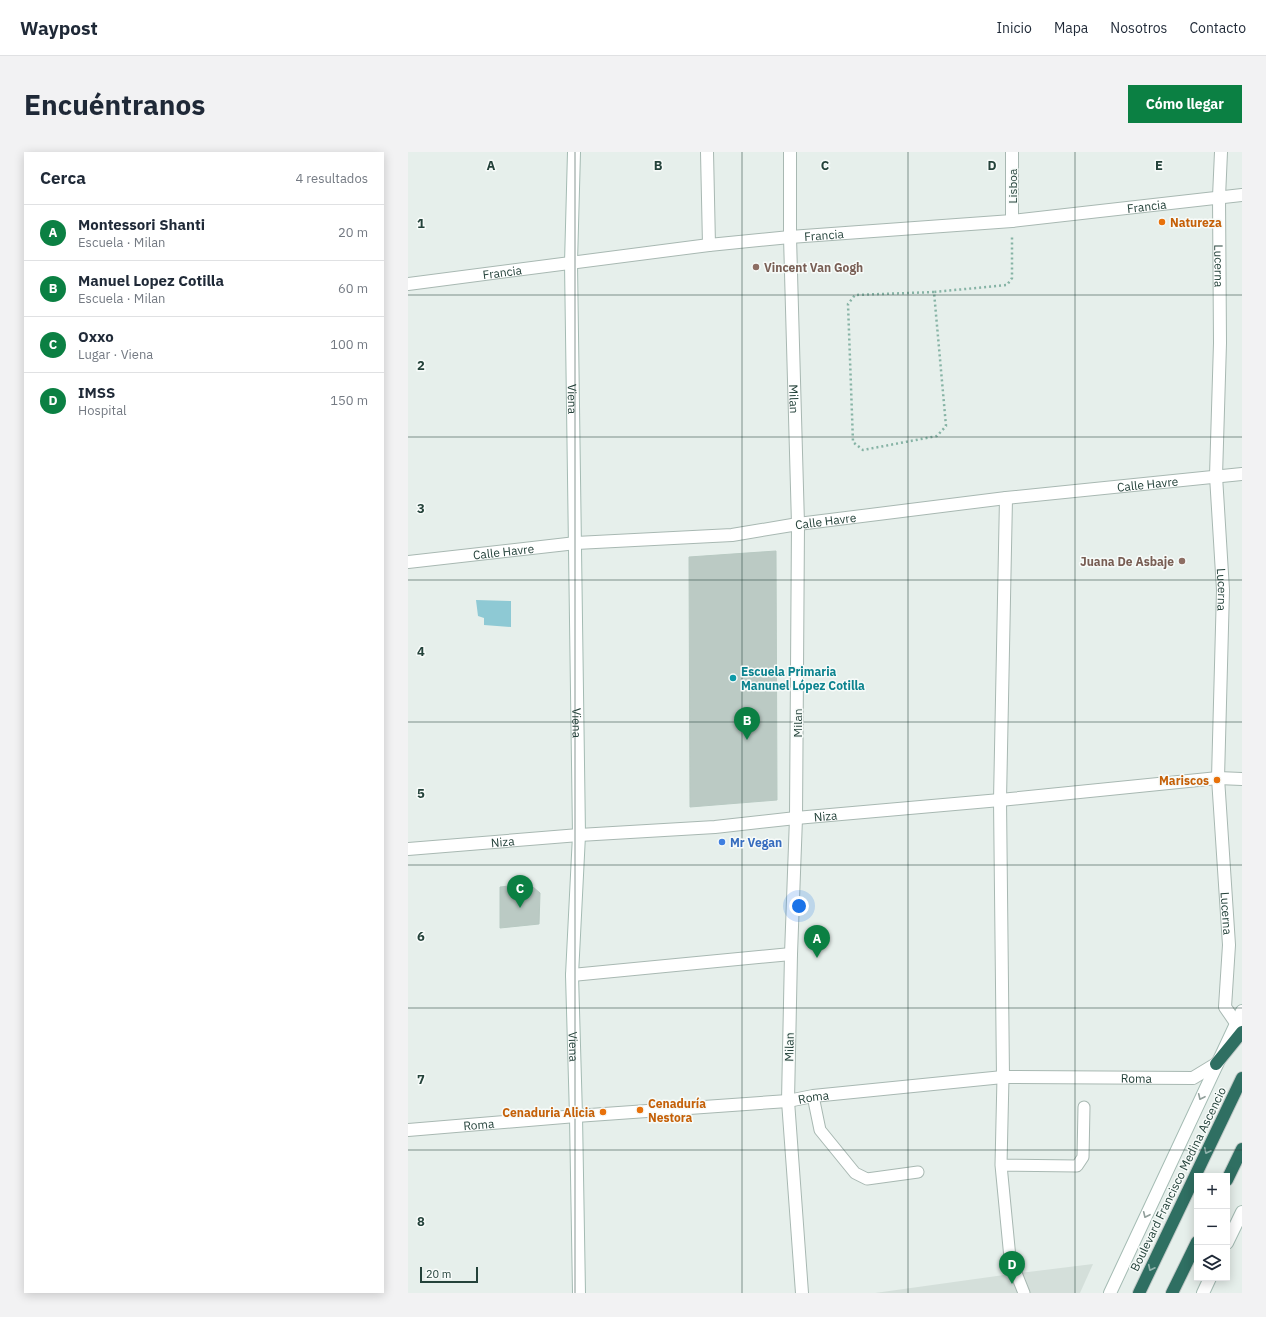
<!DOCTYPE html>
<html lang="es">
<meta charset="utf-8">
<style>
body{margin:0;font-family:"IBM Plex Sans",sans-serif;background:#f2f2f3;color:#1f2937}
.controls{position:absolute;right:12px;bottom:12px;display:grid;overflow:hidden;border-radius:0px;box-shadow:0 2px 10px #0003}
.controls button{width:36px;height:36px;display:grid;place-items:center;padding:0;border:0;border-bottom:1px solid #e0e1e3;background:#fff;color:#1f2937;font:20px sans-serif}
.scale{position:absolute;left:12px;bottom:10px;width:58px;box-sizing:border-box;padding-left:4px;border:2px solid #24423a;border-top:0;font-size:11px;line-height:14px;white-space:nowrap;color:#24423a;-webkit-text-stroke:3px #f7fbf9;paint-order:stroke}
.you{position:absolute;left:391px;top:754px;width:14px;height:14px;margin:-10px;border:3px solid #fff;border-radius:50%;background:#1a73e8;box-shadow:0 0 0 6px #1a73e833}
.badge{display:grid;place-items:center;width:26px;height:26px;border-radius:50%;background:#0b8043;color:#fff;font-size:13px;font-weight:700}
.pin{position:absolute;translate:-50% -33px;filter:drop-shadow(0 1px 2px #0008)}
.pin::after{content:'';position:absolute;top:21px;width:14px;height:12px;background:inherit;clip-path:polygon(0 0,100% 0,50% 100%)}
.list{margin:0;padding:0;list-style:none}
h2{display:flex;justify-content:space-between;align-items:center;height:52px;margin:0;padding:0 16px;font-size:17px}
h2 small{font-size:13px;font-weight:400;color:#747a83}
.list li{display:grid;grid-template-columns:26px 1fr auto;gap:12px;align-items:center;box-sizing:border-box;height:56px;padding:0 16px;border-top:1px solid #e0e1e3}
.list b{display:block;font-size:15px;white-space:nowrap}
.list p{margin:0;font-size:13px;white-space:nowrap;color:#747a83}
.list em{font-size:13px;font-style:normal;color:#747a83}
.icon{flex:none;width:22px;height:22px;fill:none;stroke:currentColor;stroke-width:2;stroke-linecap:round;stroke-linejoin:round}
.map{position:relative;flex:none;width:834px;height:1141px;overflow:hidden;border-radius:0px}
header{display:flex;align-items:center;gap:24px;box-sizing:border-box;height:56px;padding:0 20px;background:#fff;border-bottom:1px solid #e0e1e3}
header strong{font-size:19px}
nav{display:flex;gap:22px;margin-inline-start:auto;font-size:14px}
.intro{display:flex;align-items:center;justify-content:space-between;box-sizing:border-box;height:96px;padding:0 24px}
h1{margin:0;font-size:28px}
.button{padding:10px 18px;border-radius:0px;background:#0b8043;color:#fff;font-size:14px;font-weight:700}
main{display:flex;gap:24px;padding:0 24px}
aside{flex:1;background:#fff;border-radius:0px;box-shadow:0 2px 10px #0003}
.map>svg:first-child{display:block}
.built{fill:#d4dfda}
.water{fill:#8ec9d4}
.building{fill:#bbcac4;stroke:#b8c9c2}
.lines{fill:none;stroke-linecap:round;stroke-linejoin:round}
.lane-casing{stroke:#a8b8b2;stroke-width:13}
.street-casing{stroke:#a8b8b2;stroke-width:14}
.secondary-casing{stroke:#a4bbb3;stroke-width:14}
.highway-casing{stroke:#c2cac8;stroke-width:14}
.path{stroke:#86b3a5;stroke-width:2.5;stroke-dasharray:2 3;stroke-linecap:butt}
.lane{stroke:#fff;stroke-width:11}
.street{stroke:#fff;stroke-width:12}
.secondary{stroke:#fff;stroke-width:12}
.highway{stroke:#2f6f62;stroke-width:12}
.oneway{stroke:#92a09c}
.oneway2{stroke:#93b5ae}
.grid{fill:none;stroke:#24423a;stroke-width:1;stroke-opacity:0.55}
.food-dot{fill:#e8710a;stroke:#f7fbf9;stroke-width:1.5}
.education-dot{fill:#8d6e63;stroke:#f7fbf9;stroke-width:1.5}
.culture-dot{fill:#0f9aa8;stroke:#f7fbf9;stroke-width:1.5}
.shop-dot{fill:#3f7fe0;stroke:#f7fbf9;stroke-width:1.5}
.labels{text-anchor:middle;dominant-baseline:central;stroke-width:3;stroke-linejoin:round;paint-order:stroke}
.street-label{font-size:12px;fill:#24423a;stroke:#f7fbf9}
.food-label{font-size:12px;font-weight:bold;fill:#c56008;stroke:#f7fbf9;text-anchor:start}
.education-label{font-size:12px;font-weight:bold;fill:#785e54;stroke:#f7fbf9;text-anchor:start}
.culture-label{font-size:12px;font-weight:bold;fill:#0d838f;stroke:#f7fbf9;text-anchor:start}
.shop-label{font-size:12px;font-weight:bold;fill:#366cbe;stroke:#f7fbf9;text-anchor:start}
.grid-label{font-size:13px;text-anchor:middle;font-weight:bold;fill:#24423a;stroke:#f7fbf9;stroke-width:3;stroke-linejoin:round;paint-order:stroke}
</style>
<header>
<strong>Waypost</strong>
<nav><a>Inicio</a><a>Mapa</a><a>Nosotros</a><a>Contacto</a></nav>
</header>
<div class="intro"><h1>Encuéntranos</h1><a class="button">Cómo llegar</a></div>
<main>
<aside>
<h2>Cerca<small>4 resultados</small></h2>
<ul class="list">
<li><span class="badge">A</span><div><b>Montessori Shanti</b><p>Escuela · Milan</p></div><em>20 m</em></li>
<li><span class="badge">B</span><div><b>Manuel Lopez Cotilla</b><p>Escuela · Milan</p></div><em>60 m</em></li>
<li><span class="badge">C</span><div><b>Oxxo</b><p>Lugar · Viena</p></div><em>100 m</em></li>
<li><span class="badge">D</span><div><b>IMSS</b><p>Hospital</p></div><em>150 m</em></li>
</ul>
</aside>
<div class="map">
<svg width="834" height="1141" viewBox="0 0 834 1141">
<rect width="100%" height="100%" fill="#e6efeb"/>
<path class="built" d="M685,1112L672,1141H467L596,1123Z"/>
<path class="water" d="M68,448L103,449V475L76,473V466L70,464Z"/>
<path class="building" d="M368,399L369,648L282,655L281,405Z
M119,732L125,735L132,741L131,772L92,776V735Z"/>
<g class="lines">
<defs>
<path id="lane" d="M595,925L593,1013L602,1106L616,1141
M405,944L412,978L447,1021L459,1027L510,1020
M593,1013L669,1014L675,1005L676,955"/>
<g id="street">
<path d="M299,0L301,93"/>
<path id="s1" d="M382,0V85L390,372L388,666L383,802L380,949L394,1141"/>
<path id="s2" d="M813,0L811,45L812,191L808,324L815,438L810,626L821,793L817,855L828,871"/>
<path d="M604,69V0"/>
<path id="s3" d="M0,132L301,93L382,85L604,69L834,43"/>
<path id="s4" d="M0,410L168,391L324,383L390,372L598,346L834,322"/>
<path id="s5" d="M0,697L171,683L307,675L388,666L592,648L810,626L834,627"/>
<path d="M164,823L383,802"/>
<path d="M595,925L592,648L598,346"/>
<path id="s6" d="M0,978L168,964L380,949L405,944L595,925L785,926L808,912"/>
</g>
<g id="secondary">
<path id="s7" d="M166,0L163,111L171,683L164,823L168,964L171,1141"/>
<path d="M819,1091L834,1060"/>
<path d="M702,1141L834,859"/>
<path d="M795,1141L802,1126"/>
</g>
<path id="highway" d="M808,912L834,880
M819,1028L834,997
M731,1141L834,926
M764,1141L789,1090"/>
</defs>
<use href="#lane" class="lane-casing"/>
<use href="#street" class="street-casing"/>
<use href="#secondary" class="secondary-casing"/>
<use href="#highway" class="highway-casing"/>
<path class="path" d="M526,140L447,143L440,152L445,290L455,298L529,284L538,274L526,140L599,133L604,126V85"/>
<use href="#lane" class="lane"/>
<use href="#street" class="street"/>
<use href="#secondary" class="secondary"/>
<use href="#highway" class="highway"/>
</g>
<defs><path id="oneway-chevron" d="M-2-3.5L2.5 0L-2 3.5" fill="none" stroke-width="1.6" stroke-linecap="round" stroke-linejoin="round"/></defs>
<g class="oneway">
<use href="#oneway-chevron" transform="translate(793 945) rotate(115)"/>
<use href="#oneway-chevron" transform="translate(738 1063) rotate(115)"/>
</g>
<g class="oneway2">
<use href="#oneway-chevron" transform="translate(799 999) rotate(116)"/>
<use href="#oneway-chevron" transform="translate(743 1116) rotate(116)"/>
</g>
<path class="grid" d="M167,0V1141M334,0V1141M500,0V1141M667,0V1141M0,143H834M0,285H834M0,428H834M0,570H834M0,713H834M0,856H834M0,998H834"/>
<g class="food-dot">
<circle cx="754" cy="70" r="4"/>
<circle cx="809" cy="628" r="4"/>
<circle cx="232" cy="958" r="4"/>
<circle cx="195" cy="960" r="4"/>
</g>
<g class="education-dot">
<circle cx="348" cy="115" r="4"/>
<circle cx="774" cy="409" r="4"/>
</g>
<circle class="culture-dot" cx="325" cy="526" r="4"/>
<circle class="shop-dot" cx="314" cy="690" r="4"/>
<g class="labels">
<g class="street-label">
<text transform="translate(604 34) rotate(-90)">Lisboa</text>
<text stroke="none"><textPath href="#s3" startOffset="743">Francia</textPath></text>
<text stroke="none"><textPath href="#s3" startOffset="419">Francia</textPath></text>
<text stroke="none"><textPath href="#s2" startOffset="114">Lucerna</textPath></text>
<text stroke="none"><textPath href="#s3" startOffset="95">Francia</textPath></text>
<text stroke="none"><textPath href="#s7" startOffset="247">Viena</textPath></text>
<text stroke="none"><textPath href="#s1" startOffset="247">Milan</textPath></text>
<text stroke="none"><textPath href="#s4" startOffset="744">Calle Havre</textPath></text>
<text stroke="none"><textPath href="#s4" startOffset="420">Calle Havre</textPath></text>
<text stroke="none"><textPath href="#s4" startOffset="96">Calle Havre</textPath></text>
<text stroke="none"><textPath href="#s2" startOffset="438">Lucerna</textPath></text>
<text stroke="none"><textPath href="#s7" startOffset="571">Viena</textPath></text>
<text transform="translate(389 571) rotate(-90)">Milan</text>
<text stroke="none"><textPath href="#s5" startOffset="419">Niza</textPath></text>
<text stroke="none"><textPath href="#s5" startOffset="95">Niza</textPath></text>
<text stroke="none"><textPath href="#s2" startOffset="762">Lucerna</textPath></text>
<text stroke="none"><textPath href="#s7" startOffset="895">Viena</textPath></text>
<text transform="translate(381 895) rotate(-89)">Milan</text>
<text stroke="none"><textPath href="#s6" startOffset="731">Roma</textPath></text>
<text stroke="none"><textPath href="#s6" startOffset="407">Roma</textPath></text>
<text stroke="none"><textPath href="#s6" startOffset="71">Roma</textPath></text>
<text transform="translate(770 1027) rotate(-64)">Boulevard Francisco Medina Ascencio</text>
</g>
<g class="food-label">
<text x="762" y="70">Natureza</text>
<text x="801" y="628" text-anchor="end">Mariscos</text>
<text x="240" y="951">Cenaduría<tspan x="240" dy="14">Nestora</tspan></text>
<text x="187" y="960" text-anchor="end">Cenaduria Alicia</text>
</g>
<g class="education-label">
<text x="356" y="115">Vincent Van Gogh</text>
<text x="766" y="409" text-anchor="end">Juana De Asbaje</text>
</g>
<g class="culture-label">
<text x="333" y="519">Escuela Primaria<tspan x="333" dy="14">Manunel López Cotilla</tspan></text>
</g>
<g class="shop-label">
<text x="322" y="690">Mr Vegan</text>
</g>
</g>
<g class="grid-label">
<text x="83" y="18">A</text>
<text x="250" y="18">B</text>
<text x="417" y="18">C</text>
<text x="584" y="18">D</text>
<text x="751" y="18">E</text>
<text x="13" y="76">1</text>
<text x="13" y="218">2</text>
<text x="13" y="361">3</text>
<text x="13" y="504">4</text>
<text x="13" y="646">5</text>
<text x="13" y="789">6</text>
<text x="13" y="932">7</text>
<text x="13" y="1074">8</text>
</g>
</svg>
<div class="controls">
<button>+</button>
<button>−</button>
<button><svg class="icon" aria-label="layers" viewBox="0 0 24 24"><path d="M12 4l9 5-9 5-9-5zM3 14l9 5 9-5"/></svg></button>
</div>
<div class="scale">20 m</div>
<div class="you"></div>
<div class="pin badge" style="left:409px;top:806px">A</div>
<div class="pin badge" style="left:339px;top:588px">B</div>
<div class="pin badge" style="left:112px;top:756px">C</div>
<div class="pin badge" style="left:604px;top:1132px">D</div>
</div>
</main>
